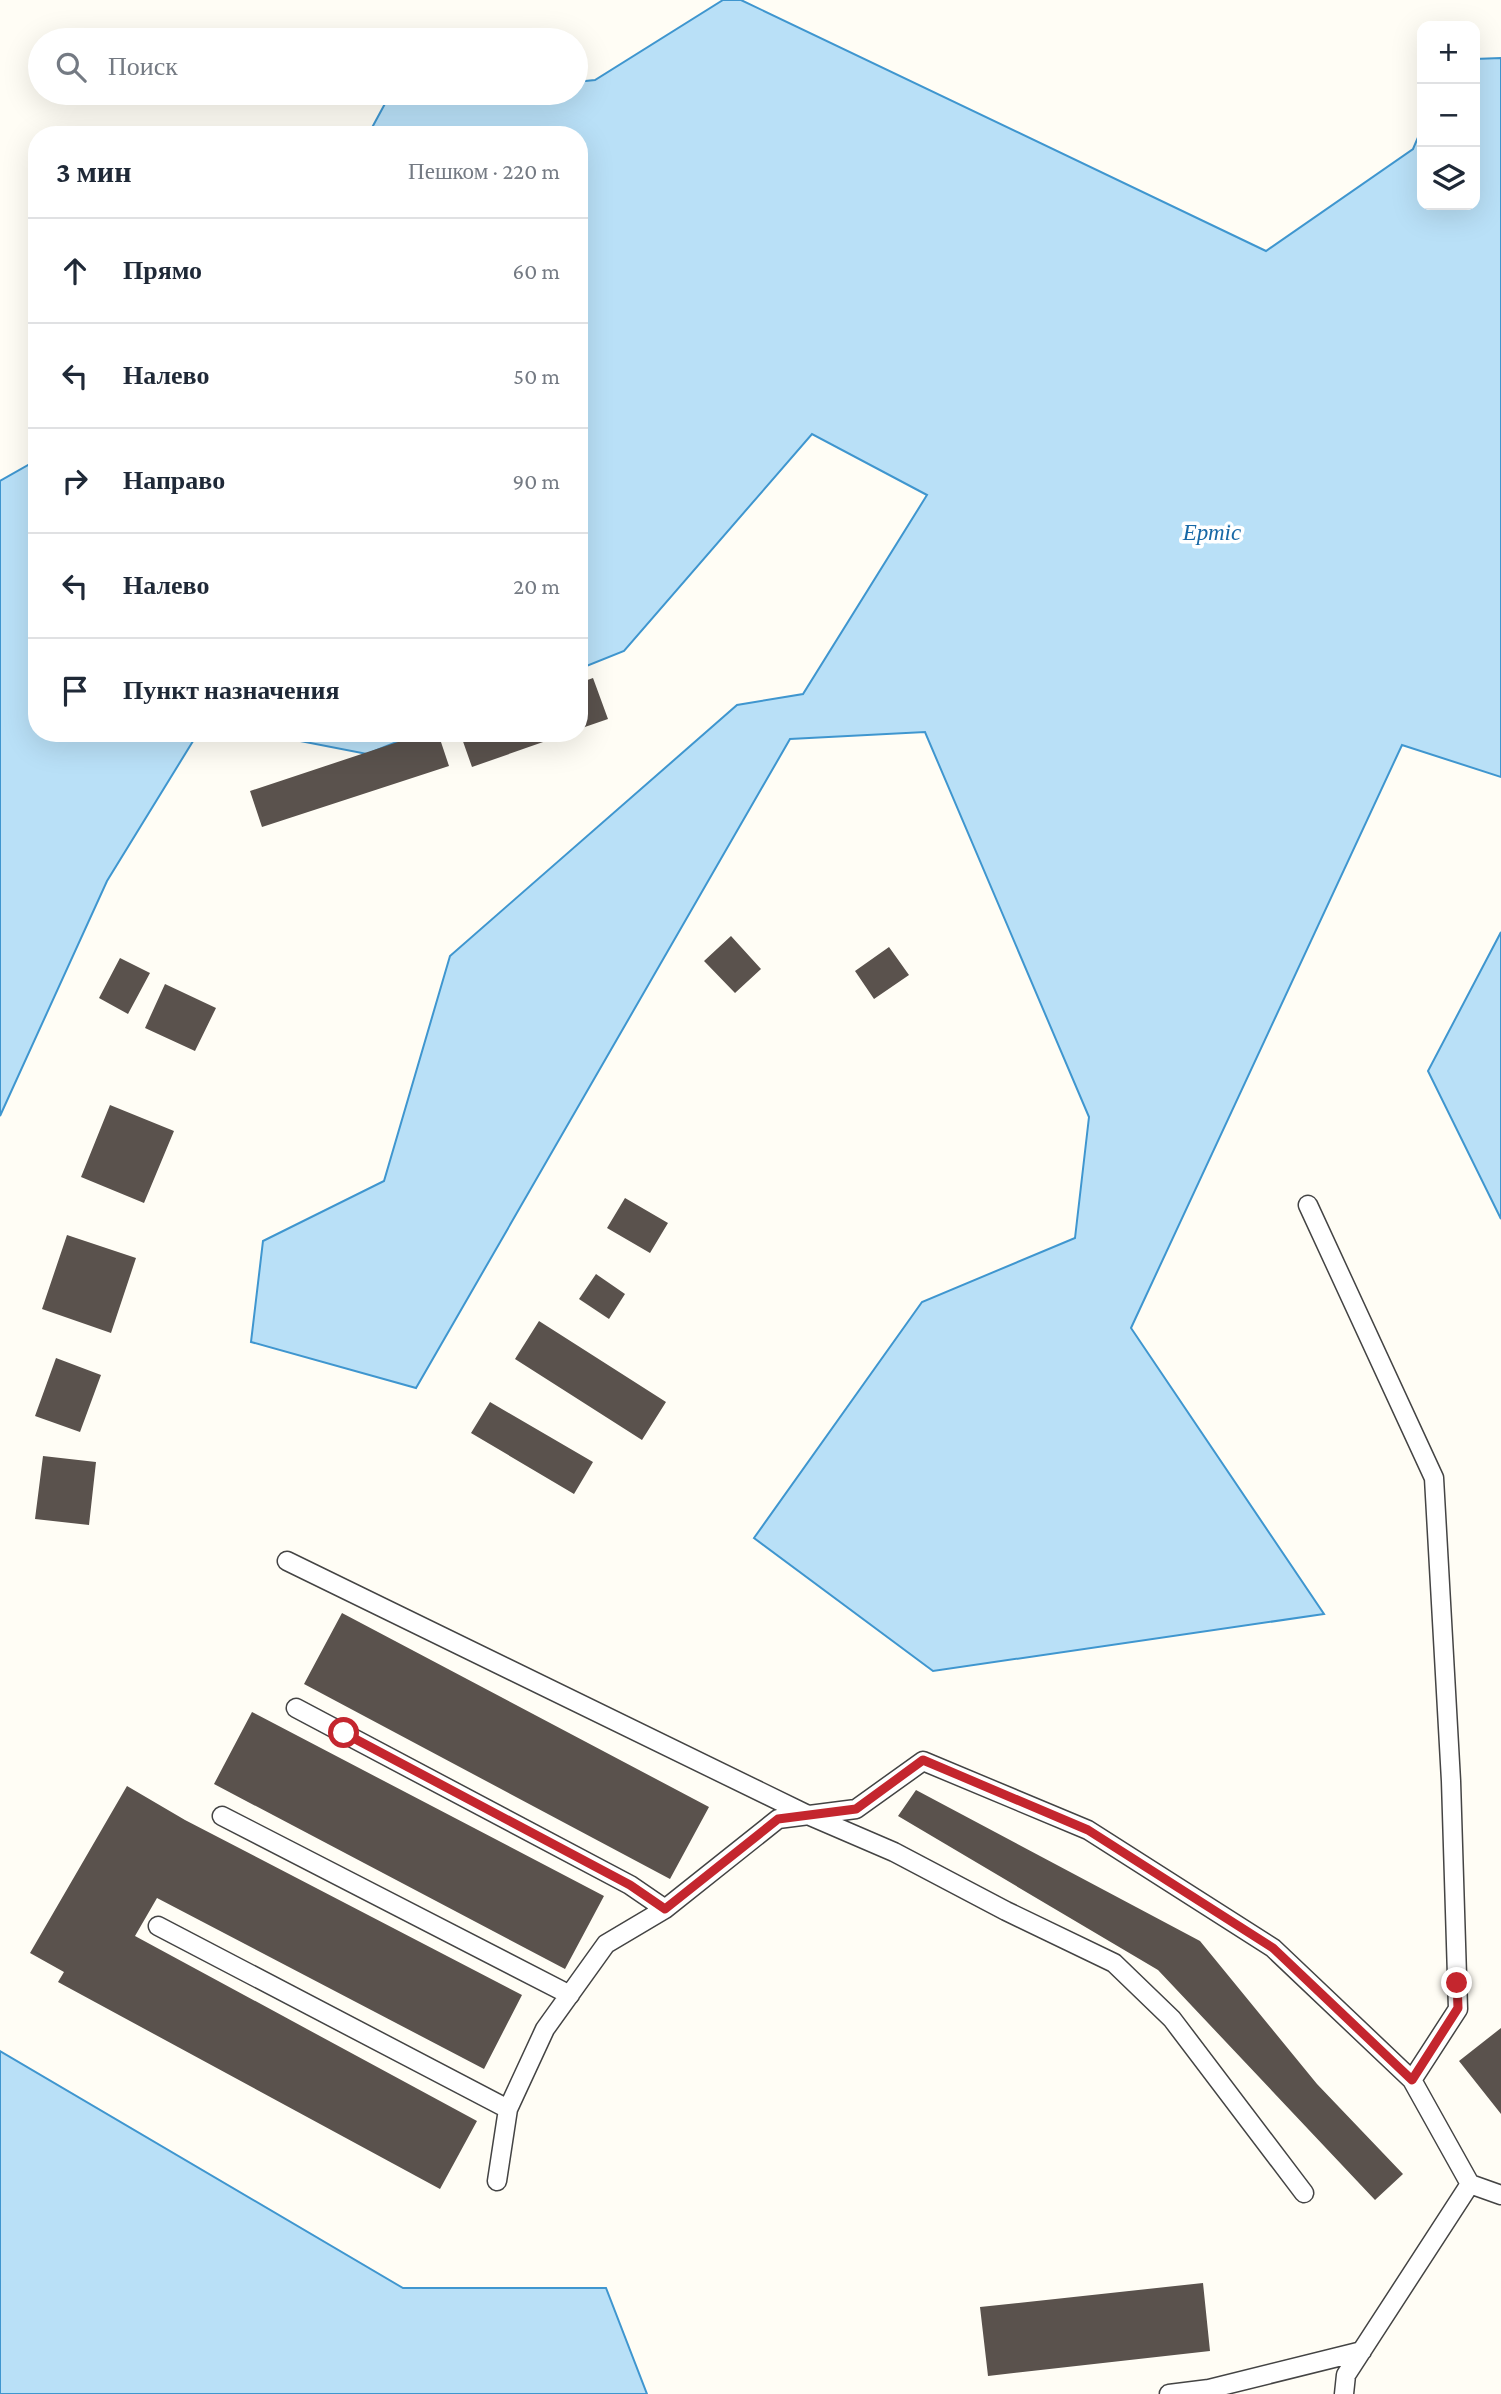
<!DOCTYPE html>
<html lang="ru">
<meta charset="utf-8">
<style>
body{margin:0;font-family:"Crimson Pro",serif;background:#f2f2f3;color:#1f2937}
.controls{position:absolute;right:21px;top:21px;display:grid;overflow:hidden;border-radius:14px;box-shadow:0 7px 28px #0002}
.controls button{width:63px;height:63px;display:grid;place-items:center;padding:0;border:0;border-bottom:2px solid #e0e1e3;background:#fff;color:#1f2937;font:35px sans-serif}
.stop{position:absolute;width:21px;height:21px;margin:-16px;border:5px solid #c4262e;border-radius:50%;background:#fff}
.stop.end{background:#c4262e;border-color:#fff;box-shadow:0 2px 7px #0008}
.list{margin:0;padding:0;list-style:none}
h2{display:flex;justify-content:space-between;align-items:center;height:91px;margin:0;padding:0 28px;font-size:30px}
h2 small{font-size:23px;font-weight:400;color:#747a83}
.list li{display:grid;grid-template-columns:46px 1fr auto;gap:21px;align-items:center;box-sizing:border-box;height:105px;padding:0 28px;border-top:2px solid #e0e1e3}
.list b{display:block;font-size:26px;white-space:nowrap}
.list em{font-size:23px;font-style:normal;color:#747a83}
.icon{flex:none;width:38px;height:38px;fill:none;stroke:currentColor;stroke-width:2;stroke-linecap:round;stroke-linejoin:round}
.map{position:relative;flex:none;width:1501px;height:2394px;overflow:hidden}
.search{position:absolute;background:#fff;box-shadow:0 7px 28px #0002;left:28px;top:28px;width:560px;height:77px;display:flex;align-items:center;gap:18px;box-sizing:border-box;padding:0 24px;border-radius:38px;color:#747a83;font-size:26px}
.panel{position:absolute;background:#fff;box-shadow:0 7px 28px #0002;left:28px;top:126px;width:560px;height:616px;border-radius:28px}
.map>svg:first-child{display:block}
.water{fill:#b9e0f7;stroke:#3f96cf;stroke-width:2}
.building{fill:#5a524d}
.lines{fill:none;stroke-linecap:round;stroke-linejoin:round}
.service-casing{stroke:#444;stroke-width:21}
.service{stroke:#fff;stroke-width:18}
.route{stroke:#c4262e;stroke-width:9}
.labels{text-anchor:middle;dominant-baseline:central;stroke-width:7;stroke-linejoin:round;paint-order:stroke}
.water-label{font-size:23px;font-style:italic;fill:#1768a6;stroke:#fff}
</style>
<div class="map">
<svg width="1501" height="2394" viewBox="0 0 1501 2394">
<rect width="100%" height="100%" fill="#fffdf5"/>
<path class="water" d="M723,0H741L1266,251L1413,149L1422,128V205H1475V59L1501,58V777L1402,745L1131,1328L1324,1614L933,1671L754,1538L922,1302L1075,1238L1089,1117L925,732L790,739L416,1388L251,1342L263,1241L384,1181L450,956L737,705L803,694L927,495L812,434L624,651L579,669V135H368L387,100L460,93H576V82L595,80Z
M37,460V733H198L107,881L0,1116V481Z
M259,733H419L367,754Z
M1501,932V1219L1428,1071Z
M0,2051L403,2288H606L647,2394H0Z"/>
<path class="building" d="M593,678L608,719L579,729V683Z
M425,733H438L449,766L262,827L250,791Z
M460,733H566V734L472,767Z
M731,936L761,969L735,993L704,961Z
M889,947L909,975L874,999L855,971Z
M120,958L150,973L128,1014L99,998Z
M165,984L216,1008L195,1051L145,1028Z
M110,1105L174,1131L144,1203L81,1177Z
M625,1198L668,1223L650,1253L607,1228Z
M67,1235L136,1258L111,1333L42,1309Z
M596,1274L625,1294L609,1319L579,1299Z
M539,1321L666,1402L642,1440L515,1359Z
M56,1358L101,1375L80,1432L35,1416Z
M490,1402L593,1462L574,1494L471,1433Z
M43,1456L96,1462L89,1525L35,1519Z
M342,1613L709,1807L670,1879L304,1684Z
M252,1712L604,1896L565,1969L214,1784Z
M127,1786L185,1820L522,1995L484,2069L157,1898L135,1936L477,2121L440,2189L58,1982L64,1972L30,1953Z
M916,1790L1200,1941L1317,2084L1403,2174L1375,2200L1158,1970L898,1816Z
M1501,2028V2114L1459,2061Z
M1203,2283L1210,2351L988,2376L980,2307Z"/>
<g class="lines">
<defs>
<path id="service" d="M1308,1205L1434,1478L1451,1781L1458,2009L1412,2080
M287,1561L808,1815L894,1852L1006,1911L1114,1963L1172,2019L1304,2193
M296,1708L630,1885L665,1909
M222,1816L570,1995
M158,1926L508,2109
M497,2181L508,2109L545,2029L606,1944L665,1909L778,1819L856,1809L923,1761L1088,1830L1273,1948L1412,2080L1470,2184
M1169,2394L1209,2389L1362,2351
M1344,2394L1346,2375L1470,2184L1501,2195"/>
</defs>
<use href="#service" class="service-casing"/>
<use href="#service" class="service"/>
</g>
<g class="lines">
<path class="route" d="M344,1733L630,1885L665,1909L778,1819L856,1809L923,1760L1088,1830L1273,1948L1412,2080L1458,2008L1457,1983"/>
</g>
<g class="labels">
<g class="water-label">
<text x="1212" y="532">Ертіс</text>
</g>
</g>
</svg>
<div class="controls">
<button>+</button>
<button>−</button>
<button><svg class="icon" aria-label="layers" viewBox="0 0 24 24"><path d="M12 4l9 5-9 5-9-5zM3 14l9 5 9-5"/></svg></button>
</div>
<div class="stop" style="left:344px;top:1733px"></div>
<div class="stop end" style="left:1457px;top:1983px"></div>
<div class="search"><svg class="icon" aria-label="search" viewBox="0 0 24 24"><circle cx="10" cy="10" r="6"/><path d="M15 15l6 6"/></svg>Поиск</div>
<section class="panel">
<h2>3 мин<small>Пешком · 220 m</small></h2>
<ul class="list">
<li><svg class="icon" aria-label="ahead" viewBox="0 0 24 24"><path d="M12 20V5M6 11l6-6 6 6"/></svg><div><b>Прямо</b></div><em>60 m</em></li>
<li><svg class="icon" aria-label="left" viewBox="0 0 24 24"><path d="M17 20v-9H6M10 6l-5 5 5 5"/></svg><div><b>Налево</b></div><em>50 m</em></li>
<li><svg class="icon" aria-label="right" viewBox="0 0 24 24"><path d="M7 20v-9h11M14 6l5 5-5 5"/></svg><div><b>Направо</b></div><em>90 m</em></li>
<li><svg class="icon" aria-label="left" viewBox="0 0 24 24"><path d="M17 20v-9H6M10 6l-5 5 5 5"/></svg><div><b>Налево</b></div><em>20 m</em></li>
<li><svg class="icon" aria-label="arrive" viewBox="0 0 24 24"><path d="M6 21V4h12l-3 4 3 4H6"/></svg><div><b>Пункт назначения</b></div></li>
</ul>
</section>
</div>
